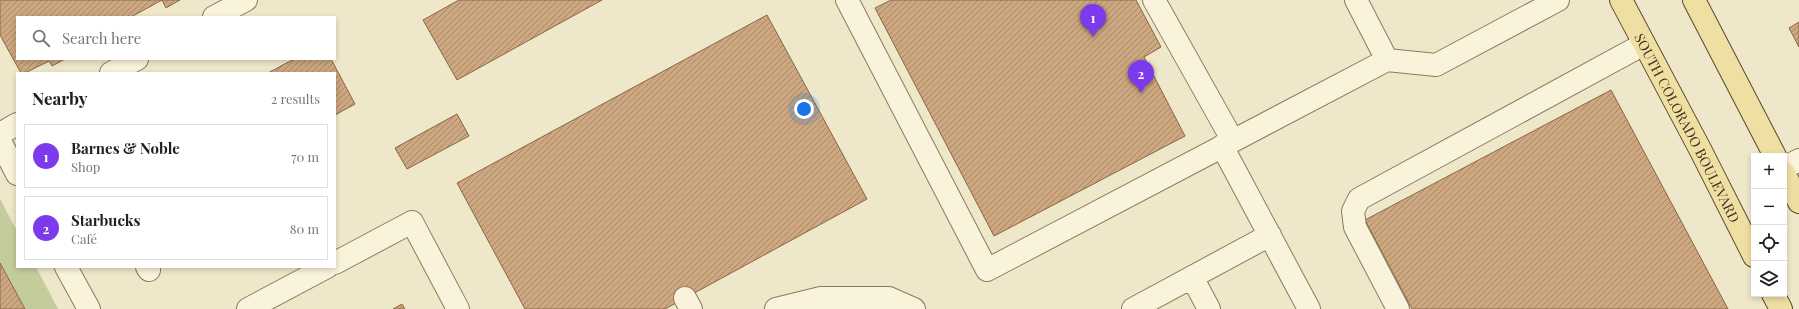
<!DOCTYPE html>
<meta charset="utf-8">
<style>
body{margin:0;font-family:"Playfair Display",serif;background:#f2f2f2;color:#202124}
.controls{position:absolute;right:12px;bottom:12px;display:grid;overflow:hidden;border-radius:0px;box-shadow:0 2px 6px #0003}
.controls button{width:36px;height:36px;display:grid;place-items:center;padding:0;border:0;border-bottom:1px solid #e0e0e0;background:#fff;color:#202124;font:20px sans-serif}
.you{position:absolute;left:804px;top:109px;width:14px;height:14px;margin:-10px;border:3px solid #fff;border-radius:50%;background:#1a73e8;box-shadow:0 0 0 6px #1a73e833}
.badge{display:grid;place-items:center;width:26px;height:26px;border-radius:50%;background:#7c3aed;color:#fff;font-size:13px;font-weight:700}
.pin{position:absolute;translate:-50% -33px;filter:drop-shadow(0 1px 2px #0008)}
.pin::after{content:'';position:absolute;top:21px;width:14px;height:12px;background:inherit;clip-path:polygon(0 0,100% 0,50% 100%)}
.list{margin:0;padding:0;list-style:none}
h2{display:flex;justify-content:space-between;align-items:center;height:52px;margin:0;padding:0 16px;font-size:17px}
h2 small{font-size:13px;font-weight:400;color:#757577}
.list li{display:grid;grid-template-columns:26px 1fr auto;gap:12px;align-items:center;box-sizing:border-box;height:64px;margin:0 8px 8px;padding:0 8px;border:1px solid #e0e0e0;border-radius:0px}
.list b{display:block;font-size:15px;white-space:nowrap}
.list p{margin:0;font-size:13px;white-space:nowrap;color:#757577}
.list em{font-size:13px;font-style:normal;color:#757577}
.icon{flex:none;width:22px;height:22px;fill:none;stroke:currentColor;stroke-width:2;stroke-linecap:round;stroke-linejoin:round}
.map{position:relative;flex:none;width:1799px;height:309px;overflow:hidden}
.search{position:absolute;background:#fff;box-shadow:0 2px 6px #0003;left:16px;top:16px;width:320px;height:44px;display:flex;align-items:center;gap:10px;box-sizing:border-box;padding:0 14px;border-radius:0px;color:#757577;font-size:15px}
.panel{position:absolute;background:#fff;box-shadow:0 2px 6px #0003;left:16px;top:72px;width:320px;height:196px;border-radius:0px}
.map>svg:first-child{display:block}
.park{fill:#c3cd9c}
.building{fill:url(#building-hatch);stroke:#8a6643}
.lines{fill:none;stroke-linecap:round;stroke-linejoin:round}
.minor-casing{stroke:#8b7a5d;stroke-width:24}
.major-casing{stroke:#594831;stroke-width:24}
.minor{stroke:#f9f3dc;stroke-width:22}
.major{stroke:#f0dfa2;stroke-width:22}
.labels{text-anchor:middle;dominant-baseline:central;stroke-width:3;stroke-linejoin:round;paint-order:stroke}
.street-label{font-size:14px;fill:#3c3021;stroke:#f6f0d8}
</style>
<div class="map">
<svg width="1799" height="309" viewBox="0 0 1799 309">
<defs>
<pattern id="building-hatch" width="6" height="6" patternUnits="userSpaceOnUse"><rect width="6" height="6" fill="#cca77f"/><path d="M-1 1l2-2M0 6l6-6M5 7l2-2" fill="none" stroke="#a78868"/></pattern>
</defs>
<rect width="100%" height="100%" fill="#efe7c9"/>
<path class="park" d="M0,199L17,231V267H36L58,309H0Z"/>
<path class="building" d="M0,0H180L166,8L162,0L131,17H17V59H65L52,66L49,61L25,73H21L0,35Z
M459,0H602L457,80L423,20Z
M891,0H1136L1161,47L1144,57L1185,136L994,236L875,8Z
M767,15L867,199L665,309H525L457,183Z
M1799,22V47L1789,28Z
M294,59H331L355,104L335,115V73H268Z
M1611,90L1728,309H1412L1365,220Z
M457,114L469,136L407,169L395,148Z
M0,263L25,309H0Z
M402,304L405,309H393Z"/>
<g class="lines">
<defs>
<path id="minor" d="M847,0L987,270L1387,60L1436,65L1558,0
M1154,0L1233,141
M1356,0L1387,60
M214,17L246,0
M111,73L137,59
M0,134L17,124
M0,141L17,174
M1222,146L1309,309
M1784,168L1799,160
M335,263L412,222L458,309
M66,267L89,309
M147,267L149,270
M1192,277L1209,309
M685,298L691,309
M248,309L327,267
M776,309L821,298H889L914,309
M1133,309L1270,235
M1398,309L1355,227L1353,211L1359,199L1644,44"/>
<g id="major">
<path id="s1" d="M1621,0L1701,151L1754,256"/>
<path d="M1694,0L1775,156"/>
<path d="M1784,173L1799,202"/>
<path d="M1773,294L1781,309"/>
</g>
</defs>
<use href="#minor" class="minor-casing"/>
<use href="#major" class="major-casing"/>
<use href="#minor" class="minor"/>
<use href="#major" class="major"/>
</g>
<g class="labels">
<g class="street-label">
<text stroke="none"><textPath href="#s1" startOffset="144">SOUTH COLORADO BOULEVARD</textPath></text>
</g>
</g>
</svg>
<div class="controls">
<button>+</button>
<button>−</button>
<button><svg class="icon" aria-label="locate" viewBox="0 0 24 24"><circle cx="12" cy="12" r="6"/><path d="M12 2v4M12 18v4M2 12h4M18 12h4"/></svg></button>
<button><svg class="icon" aria-label="layers" viewBox="0 0 24 24"><path d="M12 4l9 5-9 5-9-5zM3 14l9 5 9-5"/></svg></button>
</div>
<div class="you"></div>
<div class="pin badge" style="left:1093px;top:37px">1</div>
<div class="pin badge" style="left:1141px;top:93px">2</div>
<div class="search"><svg class="icon" aria-label="search" viewBox="0 0 24 24"><circle cx="10" cy="10" r="6"/><path d="M15 15l6 6"/></svg>Search here</div>
<section class="panel">
<h2>Nearby<small>2 results</small></h2>
<ul class="list">
<li><span class="badge">1</span><div><b>Barnes &amp; Noble</b><p>Shop</p></div><em>70 m</em></li>
<li><span class="badge">2</span><div><b>Starbucks</b><p>Café</p></div><em>80 m</em></li>
</ul>
</section>
</div>
